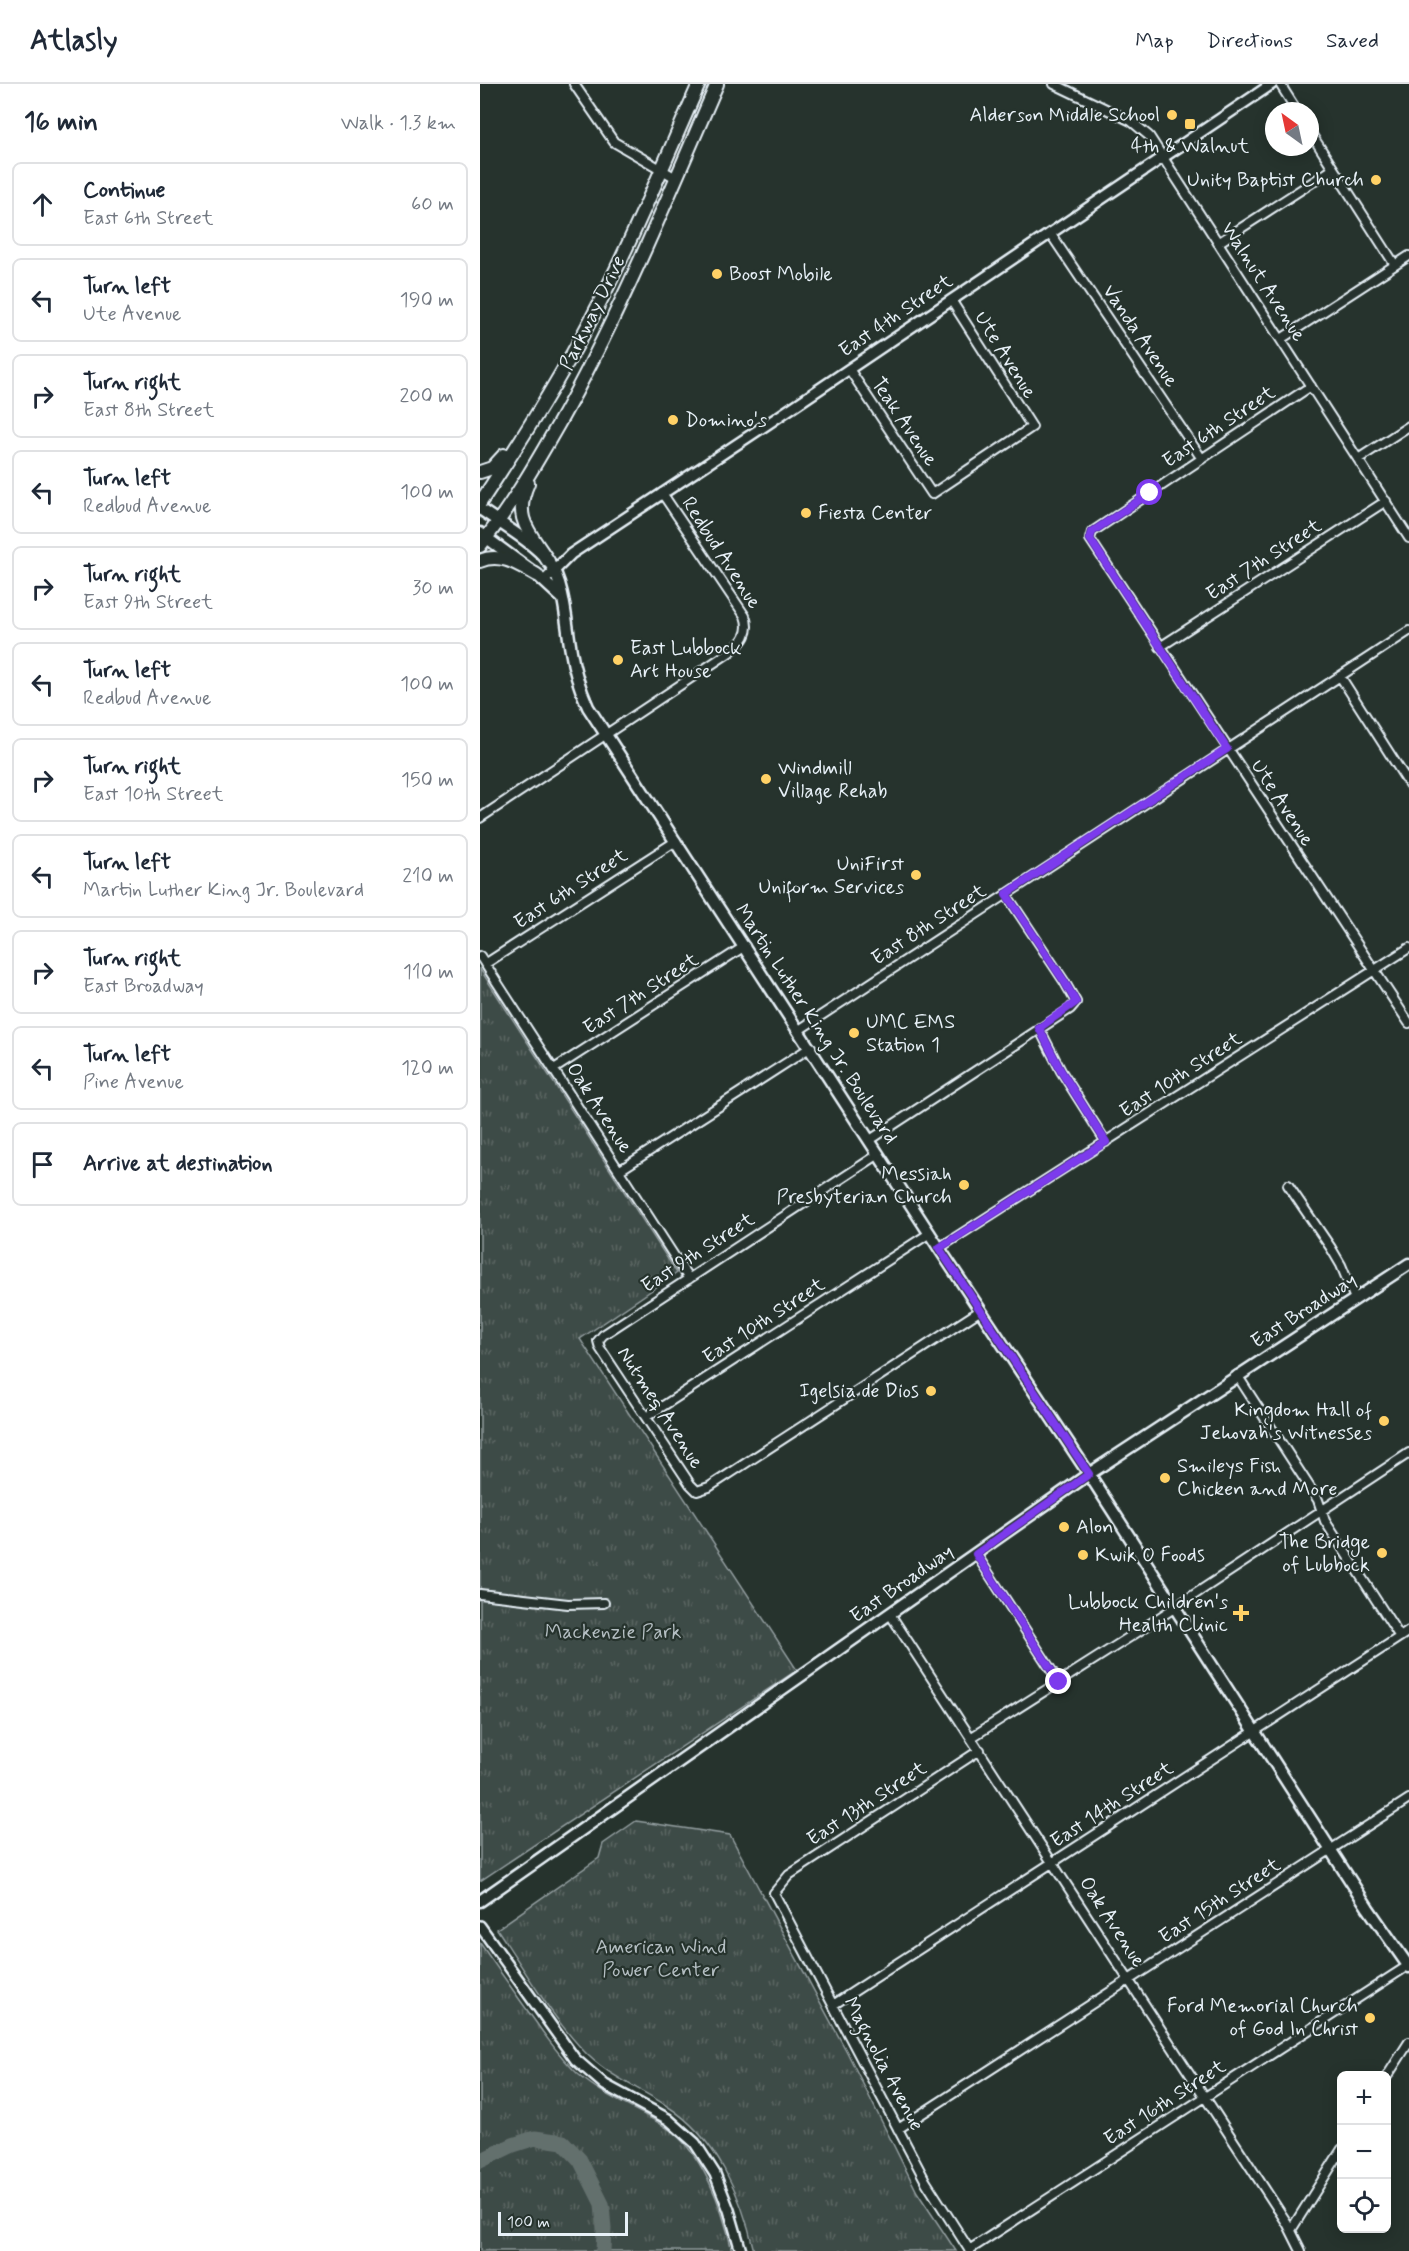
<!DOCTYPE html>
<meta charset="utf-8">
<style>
body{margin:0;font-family:Mynerve,sans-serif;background:#f6f6f7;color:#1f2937}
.controls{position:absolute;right:18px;bottom:18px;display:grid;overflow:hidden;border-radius:9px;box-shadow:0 3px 15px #0003}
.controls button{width:54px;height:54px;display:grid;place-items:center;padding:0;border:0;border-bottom:2px solid #e0e1e3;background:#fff;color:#1f2937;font:30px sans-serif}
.compass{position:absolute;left:785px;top:18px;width:54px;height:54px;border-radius:50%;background:#fff;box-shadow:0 3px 15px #0003;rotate:327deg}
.scale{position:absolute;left:18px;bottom:15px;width:130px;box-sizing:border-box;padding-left:6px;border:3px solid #e8f1f8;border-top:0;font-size:16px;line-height:21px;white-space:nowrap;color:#e8f1f8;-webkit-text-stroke:4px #26332d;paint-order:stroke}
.stop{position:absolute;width:18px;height:18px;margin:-14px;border:4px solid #7c3aed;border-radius:50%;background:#fff}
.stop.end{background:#7c3aed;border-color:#fff;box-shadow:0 2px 6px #0008}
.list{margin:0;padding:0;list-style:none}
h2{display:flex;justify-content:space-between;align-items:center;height:78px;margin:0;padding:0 24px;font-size:26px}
h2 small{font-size:20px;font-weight:400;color:#747a83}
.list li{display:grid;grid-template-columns:39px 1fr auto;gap:18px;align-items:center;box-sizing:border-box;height:84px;margin:0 12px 12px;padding:0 12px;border:2px solid #e0e1e3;border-radius:9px}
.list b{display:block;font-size:22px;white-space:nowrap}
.list p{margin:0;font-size:20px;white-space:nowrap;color:#747a83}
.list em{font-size:20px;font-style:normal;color:#747a83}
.icon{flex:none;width:33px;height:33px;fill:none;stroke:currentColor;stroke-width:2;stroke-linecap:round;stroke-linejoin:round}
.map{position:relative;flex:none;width:929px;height:2167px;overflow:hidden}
header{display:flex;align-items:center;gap:36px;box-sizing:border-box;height:84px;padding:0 30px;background:#fff;border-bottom:2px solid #e0e1e3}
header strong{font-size:28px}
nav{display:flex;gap:33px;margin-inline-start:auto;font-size:21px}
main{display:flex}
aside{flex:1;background:#fff}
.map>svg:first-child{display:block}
.grass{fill:url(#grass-tufts);stroke:#939ea0;stroke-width:1.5}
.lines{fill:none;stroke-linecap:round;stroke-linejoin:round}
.river{stroke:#636f6d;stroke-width:15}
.minor-casing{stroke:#e8f1f8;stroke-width:12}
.tertiary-casing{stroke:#e8f1f8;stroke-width:14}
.secondary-casing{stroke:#e8f1f8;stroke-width:15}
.trunk-casing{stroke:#e8f1f8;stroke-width:16}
.minor{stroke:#26332d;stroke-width:8}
.tertiary{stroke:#26332d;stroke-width:9}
.secondary{stroke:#26332d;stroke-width:10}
.trunk{stroke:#26332d;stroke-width:12}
.route{stroke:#7c3aed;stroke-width:8}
.poi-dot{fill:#ffd166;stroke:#26332d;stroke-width:2}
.labels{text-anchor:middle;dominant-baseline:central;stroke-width:4.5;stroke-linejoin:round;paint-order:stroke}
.poi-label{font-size:20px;fill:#e8f1f8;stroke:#26332d;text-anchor:end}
.street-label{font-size:20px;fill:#e8f1f8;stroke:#26332d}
.park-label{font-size:20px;fill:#b5bfc3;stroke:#26332d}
</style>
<header>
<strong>Atlasly</strong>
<nav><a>Map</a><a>Directions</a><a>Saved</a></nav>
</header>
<main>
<aside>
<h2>16 min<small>Walk · 1.3 km</small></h2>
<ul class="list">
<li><svg class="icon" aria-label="ahead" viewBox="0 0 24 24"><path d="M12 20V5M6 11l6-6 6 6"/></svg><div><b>Continue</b><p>East 6th Street</p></div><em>60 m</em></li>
<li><svg class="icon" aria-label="left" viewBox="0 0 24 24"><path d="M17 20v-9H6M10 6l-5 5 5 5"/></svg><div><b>Turn left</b><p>Ute Avenue</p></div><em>190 m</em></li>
<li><svg class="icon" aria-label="right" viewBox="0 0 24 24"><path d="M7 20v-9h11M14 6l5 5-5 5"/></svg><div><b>Turn right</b><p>East 8th Street</p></div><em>200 m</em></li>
<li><svg class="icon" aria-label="left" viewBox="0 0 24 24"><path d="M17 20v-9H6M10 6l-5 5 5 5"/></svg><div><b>Turn left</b><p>Redbud Avenue</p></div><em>100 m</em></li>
<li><svg class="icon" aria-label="right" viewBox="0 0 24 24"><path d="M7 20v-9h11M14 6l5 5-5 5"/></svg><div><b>Turn right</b><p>East 9th Street</p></div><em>30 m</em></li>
<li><svg class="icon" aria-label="left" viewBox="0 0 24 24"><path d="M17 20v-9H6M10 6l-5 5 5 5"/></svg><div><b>Turn left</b><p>Redbud Avenue</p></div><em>100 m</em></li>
<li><svg class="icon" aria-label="right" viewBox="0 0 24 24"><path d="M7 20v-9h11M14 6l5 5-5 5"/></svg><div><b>Turn right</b><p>East 10th Street</p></div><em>150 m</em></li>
<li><svg class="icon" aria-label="left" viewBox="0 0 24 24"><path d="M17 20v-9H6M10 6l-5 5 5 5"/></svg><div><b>Turn left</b><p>Martin Luther King Jr. Boulevard</p></div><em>210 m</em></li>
<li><svg class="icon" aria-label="right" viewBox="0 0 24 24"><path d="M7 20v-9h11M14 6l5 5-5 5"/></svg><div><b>Turn right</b><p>East Broadway</p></div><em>110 m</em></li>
<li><svg class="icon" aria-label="left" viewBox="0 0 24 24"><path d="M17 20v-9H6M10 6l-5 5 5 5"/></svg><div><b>Turn left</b><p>Pine Avenue</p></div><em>120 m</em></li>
<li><svg class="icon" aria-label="arrive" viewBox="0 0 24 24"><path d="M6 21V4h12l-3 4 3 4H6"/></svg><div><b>Arrive at destination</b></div></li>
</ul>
</aside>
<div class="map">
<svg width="929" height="2167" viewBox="0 0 929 2167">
<defs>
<pattern id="grass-tufts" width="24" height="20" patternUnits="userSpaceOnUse" patternTransform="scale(1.5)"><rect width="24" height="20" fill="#3e4b47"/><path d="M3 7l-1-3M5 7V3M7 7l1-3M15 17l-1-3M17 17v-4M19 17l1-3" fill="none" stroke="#5a6562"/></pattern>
</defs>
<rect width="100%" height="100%" fill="#26332d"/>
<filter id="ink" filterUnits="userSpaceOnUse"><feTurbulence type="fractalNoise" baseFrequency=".0167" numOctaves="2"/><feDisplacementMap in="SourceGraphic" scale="12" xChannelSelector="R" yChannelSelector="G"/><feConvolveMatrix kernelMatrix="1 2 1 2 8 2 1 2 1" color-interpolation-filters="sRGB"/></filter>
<g filter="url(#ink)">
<path class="grass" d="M0,885L197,1189L100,1255L317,1586L0,1797Z
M156,1737L250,1751L367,1968L437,2108L476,2167H274C262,2112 236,2053 187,2022C158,2003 125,1991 101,1964C69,1929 44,1885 17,1845L119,1774L123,1760Z
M0,1859C18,1885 37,1912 55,1937C68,1956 82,1975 98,1990C124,2013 155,2024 184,2042C222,2065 243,2125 252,2167H0Z"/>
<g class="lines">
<path class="river" d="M0,2077L33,2061L55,2054L83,2058L100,2076L122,2120L124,2145L123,2167"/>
<defs>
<path id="minor" d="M94,0L134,58L196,94
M574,0L651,37L669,52L929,454
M800,0L817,27
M830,48L915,181
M570,149L722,375
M738,159L853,85
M801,255L929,172
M369,285L452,410L552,343L471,216
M831,302L612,448L610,455L929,939
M878,375L929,342
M680,563L906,417
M860,592L929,700
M0,734L250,568C263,558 271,548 265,532L182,409
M0,872L209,1195
M5,880L196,757
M559,944L581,987L626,1058
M319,946L929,547
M74,985L265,862
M390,1056L590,925L596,918L584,897L526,810
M399,1070L123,1251L118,1257L120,1264L210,1400L217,1407L229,1403L501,1226
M140,1086L331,963
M808,1101L851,1164L861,1181L875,1215
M459,1164L929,864
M757,1291L838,1416L845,1437L920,1553
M166,1333L450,1149
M496,1470L579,1598
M0,1510L88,1520L124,1519
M410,1530L807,2139L821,2167
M492,1653L656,1549L929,1369
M353,1921L929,1547
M906,1994L929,1958
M418,2045L929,1715
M811,2146L862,2065
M489,2166L929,1881
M490,2167L446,2098L294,1809L309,1791L500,1666"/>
<path id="tertiary" d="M64,497L91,470L292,337L792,0
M0,1842L95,1975L125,2001L188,2035L215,2059L235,2090L249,2126L261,2167"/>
<path id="secondary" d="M0,425C21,440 53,458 69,478C85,500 86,540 91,567C94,587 100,605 108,623L459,1164L609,1390L888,1824L929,1883
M0,449L57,491L82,514
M0,1817L609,1390L929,1180"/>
<path id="trunk" d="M0,388L12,384L24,371
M48,399C32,435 50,448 68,477
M0,419C43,354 86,286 121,216C157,146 187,72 219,0
M0,462C30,424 55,381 79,339C140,230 187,115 237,0
M0,477C21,468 39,481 57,491"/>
</defs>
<use href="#minor" class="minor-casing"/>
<use href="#tertiary" class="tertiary-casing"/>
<use href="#secondary" class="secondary-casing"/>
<use href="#trunk" class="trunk-casing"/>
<use href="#minor" class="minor"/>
<use href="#tertiary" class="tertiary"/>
<use href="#secondary" class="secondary"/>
<use href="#trunk" class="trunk"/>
</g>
</g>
<g class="lines" filter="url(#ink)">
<path class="route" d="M579,1598L496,1470L609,1390L459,1164L626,1058L581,987L559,944L596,918L584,897L526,810L747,665L610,455L612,448L670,409"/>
</g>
<g class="poi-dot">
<circle cx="692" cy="31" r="6"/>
<rect x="704" y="34" width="12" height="12" rx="3"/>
<circle cx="896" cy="96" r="6"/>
<circle cx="237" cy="190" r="6"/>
<circle cx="193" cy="336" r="6"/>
<circle cx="326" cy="429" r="6"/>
<circle cx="138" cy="576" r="6"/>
<circle cx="286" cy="695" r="6"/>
<circle cx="436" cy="791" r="6"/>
<circle cx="374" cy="949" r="6"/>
<circle cx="484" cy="1101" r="6"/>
<circle cx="451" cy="1307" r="6"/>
<circle cx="904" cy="1337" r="6"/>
<circle cx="685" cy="1394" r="6"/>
<circle cx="584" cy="1443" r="6"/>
<circle cx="902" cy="1469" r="6"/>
<circle cx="603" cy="1471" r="6"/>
<path d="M758 1520h6v6h6v6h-6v6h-6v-6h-6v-6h6z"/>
<circle cx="890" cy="1934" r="6"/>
</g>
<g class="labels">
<g class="poi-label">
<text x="680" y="31">Alderson Middle School</text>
<text x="710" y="62" text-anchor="middle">4th &amp; Walnut</text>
<text x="884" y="96">Unity Baptist Church</text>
<text x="249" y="190" text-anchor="start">Boost Mobile</text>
<text x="205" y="336" text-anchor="start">Domino's</text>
<text x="338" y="429" text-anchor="start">Fiesta Center</text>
<text x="150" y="564" text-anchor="start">East Lubbock<tspan x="150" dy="23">Art House</tspan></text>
<text x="298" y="684" text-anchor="start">Windmill<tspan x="298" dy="23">Village Rehab</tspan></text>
<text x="424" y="780">UniFirst<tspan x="424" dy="23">Uniform Services</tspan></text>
<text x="386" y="938" text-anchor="start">UMC EMS<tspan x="386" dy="23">Station 1</tspan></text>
<text x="472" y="1090">Messiah<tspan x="472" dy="23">Presbyterian Church</tspan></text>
<text x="439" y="1307">Igelsia de Dios</text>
<text x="892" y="1326">Kingdom Hall of<tspan x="892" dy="23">Jehovah's Witnesses</tspan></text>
<text x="697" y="1382" text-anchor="start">Smileys Fish<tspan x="697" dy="23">Chicken and More</tspan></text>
<text x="596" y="1443" text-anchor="start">Alon</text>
<text x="890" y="1458">The Bridge<tspan x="890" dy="23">of Lubbock</tspan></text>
<text x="615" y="1471" text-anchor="start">Kwik O Foods</text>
<text x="748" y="1518">Lubbock Children's<tspan x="748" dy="23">Health Clinic</tspan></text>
<text x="878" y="1922">Ford Memorial Church<tspan x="878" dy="23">of God In Christ</tspan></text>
</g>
<g class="street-label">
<text transform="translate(783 198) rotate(57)">Walnut Avenue</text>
<text transform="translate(113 229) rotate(-64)">Parkway Drive</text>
<text transform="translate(416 232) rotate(-34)">East 4th Street</text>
<text transform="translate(660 252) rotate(56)">Vanda Avenue</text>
<text transform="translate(525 271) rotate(58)">Ute Avenue</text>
<text transform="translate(424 338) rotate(56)">Teak Avenue</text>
<text transform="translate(739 343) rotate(-34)">East 6th Street</text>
<text transform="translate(241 469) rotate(57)">Redbud Avenue</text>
<text transform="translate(784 476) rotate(-33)">East 7th Street</text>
<text transform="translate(802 719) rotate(57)">Ute Avenue</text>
<text transform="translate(91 805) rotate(-33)">East 6th Street</text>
<text transform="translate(449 841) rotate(-33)">East 8th Street</text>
<text transform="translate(161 910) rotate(-33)">East 7th Street</text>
<text transform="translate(336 940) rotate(57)">Martin Luther King Jr. Boulevard</text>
<text transform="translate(701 991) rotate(-33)">East 10th Street</text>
<text transform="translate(119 1024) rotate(57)">Oak Avenue</text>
<text transform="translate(218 1169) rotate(-33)">East 9th Street</text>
<text transform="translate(824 1227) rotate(-33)">East Broadway</text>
<text transform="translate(284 1237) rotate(-33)">East 10th Street</text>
<text transform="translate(180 1324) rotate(57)">Nutmeq Avenue</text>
<text transform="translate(422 1500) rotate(-35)">East Broadway</text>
<text transform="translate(387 1720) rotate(-33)">East 13th Street</text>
<text transform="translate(632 1721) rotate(-33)">East 14th Street</text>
<text transform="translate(740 1817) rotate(-33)">East 15th Street</text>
<text transform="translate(632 1838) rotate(57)">Oak Avenue</text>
<text transform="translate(403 1980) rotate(62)">Magnolia Avenue</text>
<text transform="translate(685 2019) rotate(-33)">East 16th Street</text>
</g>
<g class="park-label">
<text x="133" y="1548">Mackenzie Park</text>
<text x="181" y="1863">American Wind<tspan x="181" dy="23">Power Center</tspan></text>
</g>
</g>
</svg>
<div class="controls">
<button>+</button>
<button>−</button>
<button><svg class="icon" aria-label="locate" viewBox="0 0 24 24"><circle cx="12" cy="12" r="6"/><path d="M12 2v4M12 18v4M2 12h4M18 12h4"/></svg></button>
</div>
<svg class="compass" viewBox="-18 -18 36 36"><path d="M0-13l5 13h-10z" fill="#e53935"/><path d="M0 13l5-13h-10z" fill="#747a83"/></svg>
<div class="scale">100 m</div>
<div class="stop" style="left:670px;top:409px"></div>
<div class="stop end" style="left:579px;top:1598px"></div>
</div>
</main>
